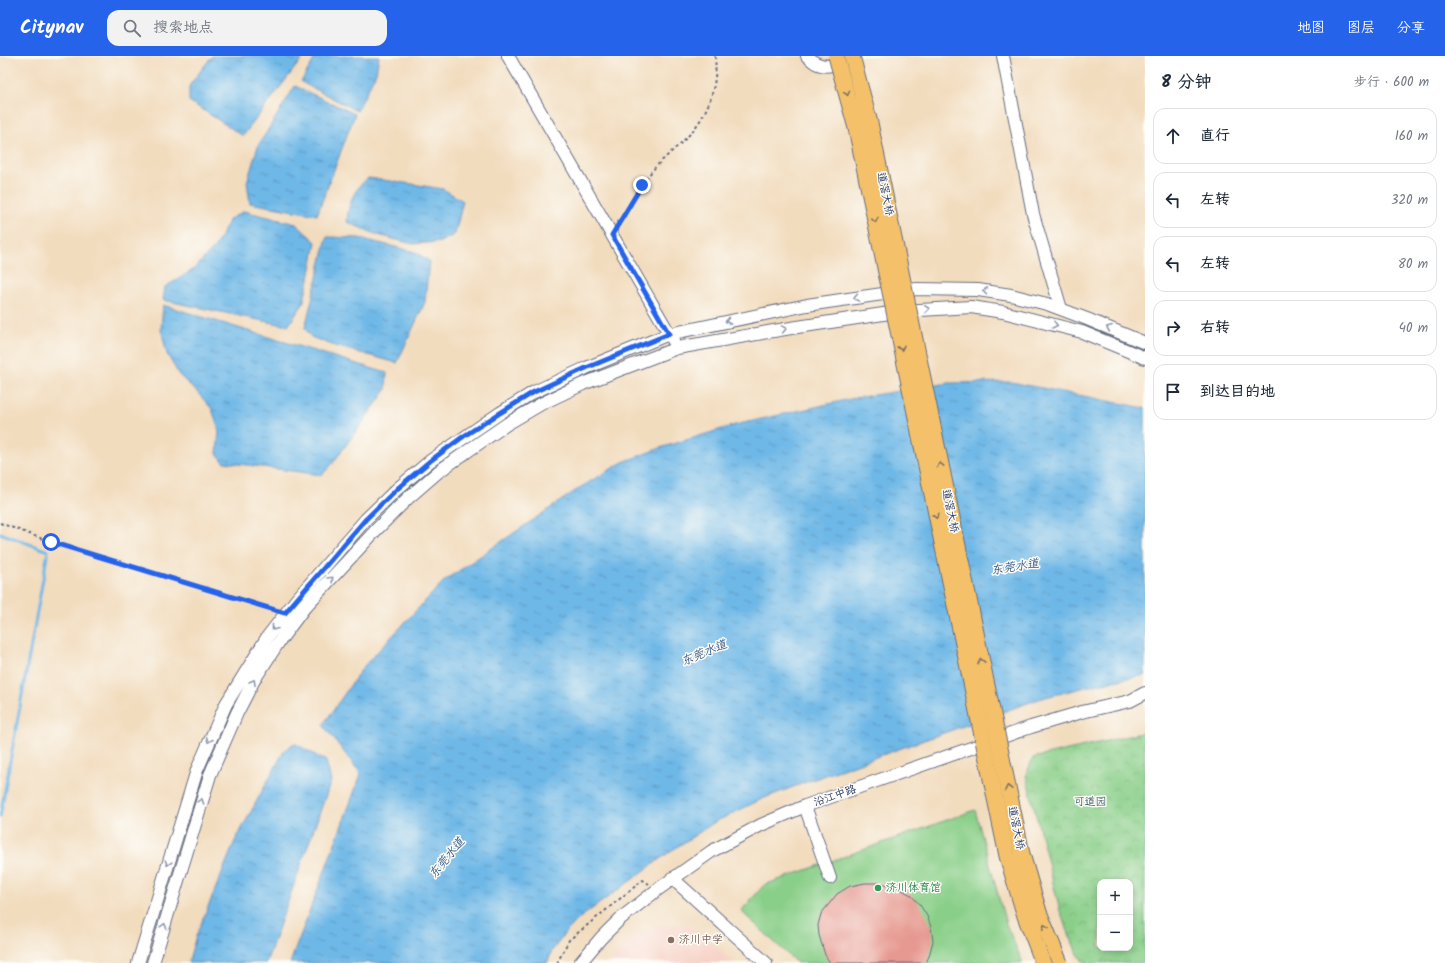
<!DOCTYPE html>
<html lang="zh">
<meta charset="utf-8">
<style>
body{margin:0;font-family:Kalam,"LXGW WenKai TC",sans-serif;background:#f2f2f3;color:#1f2937}
.controls{position:absolute;right:12px;bottom:12px;display:grid;overflow:hidden;border-radius:8px;box-shadow:0 2px 6px #0003}
.controls button{width:36px;height:36px;display:grid;place-items:center;padding:0;border:0;border-bottom:1px solid #e0e1e3;background:#fff;color:#1f2937;font:20px sans-serif}
.stop{position:absolute;width:12px;height:12px;margin:-9px;border:3px solid #2563eb;border-radius:50%;background:#fff}
.stop.end{background:#2563eb;border-color:#fff;box-shadow:0 1px 4px #0008}
.list{margin:0;padding:0;list-style:none}
h2{display:flex;justify-content:space-between;align-items:center;height:52px;margin:0;padding:0 16px;font-size:17px}
h2 small{font-size:13px;font-weight:400;color:#747a83}
.list li{display:grid;grid-template-columns:26px 1fr auto;gap:12px;align-items:center;box-sizing:border-box;height:56px;margin:0 8px 8px;padding:0 8px;border:1px solid #e0e1e3;border-radius:12px}
.list b{display:block;font-size:15px;white-space:nowrap}
.list em{font-size:13px;font-style:normal;color:#747a83}
.icon{flex:none;width:22px;height:22px;fill:none;stroke:currentColor;stroke-width:2;stroke-linecap:round;stroke-linejoin:round}
.map{position:relative;flex:none;width:1145px;height:907px;overflow:hidden}
header{display:flex;align-items:center;gap:24px;box-sizing:border-box;height:56px;padding:0 20px;background:#2563eb;color:#fff}
header strong{font-size:19px}
nav{display:flex;gap:22px;margin-inline-start:auto;font-size:14px}
.search{width:280px;height:36px;background:#f2f2f3;display:flex;align-items:center;gap:10px;box-sizing:border-box;padding:0 14px;border-radius:12px;color:#747a83;font-size:15px}
main{display:flex}
aside{flex:1;background:#fff}
.map>svg:first-child{display:block}
.built{fill:#f7d1c6}
.park{fill:url(#park-crowns);stroke:#527f74;fill-rule:evenodd}
.pitch{fill:#8acf89;stroke:#527f74}
.water{fill:url(#water-ripples);stroke:#4474a2}
.lines{fill:none;stroke-linecap:round;stroke-linejoin:round}
.stream{stroke:#6eb8e7;stroke-width:3}
.building{fill:#e69990}
.minor-casing{stroke:#666c80;stroke-width:14}
.path{stroke:#666c80;stroke-width:2;stroke-dasharray:3 3;stroke-linecap:butt}
.minor{stroke:#fff;stroke-width:12}
.major-bridge-casing{stroke:#666c80;stroke-width:17;stroke-linecap:butt}
.major-bridge{stroke:#f4c16a;stroke-width:15}
.oneway{stroke:#7d7163}
.oneway2{stroke:#8d97ae}
.route{stroke:#2563eb;stroke-width:5}
.leisure-dot{fill:#2e9e5b;stroke:#fdfcf7;stroke-width:1.5}
.education-dot{fill:#8d6e63;stroke:#fdfcf7;stroke-width:1.5}
.labels{text-anchor:middle;dominant-baseline:central;stroke-width:3;stroke-linejoin:round;paint-order:stroke}
.street-label{font-size:11px;fill:#1b2f5e;stroke:#fdfcf7}
.park-label{font-size:11px;fill:#3c5f6b;stroke:#fdfcf7}
.leisure-label{font-size:11px;fill:#27864d;stroke:#fdfcf7;text-anchor:start}
.education-label{font-size:11px;fill:#785e54;stroke:#fdfcf7;text-anchor:start}
.water-label{font-size:12px;font-style:italic;fill:#345887;stroke:#fdfcf7}
</style>
<header>
<strong>Citynav</strong>
<div class="search"><svg class="icon" aria-label="search" viewBox="0 0 24 24"><circle cx="10" cy="10" r="6"/><path d="M15 15l6 6"/></svg>搜索地点</div>
<nav><a>地图</a><a>图层</a><a>分享</a></nav>
</header>
<main>
<div class="map">
<svg width="1145" height="907" viewBox="0 0 1145 907">
<defs>
<pattern id="park-crowns" width="20" height="18" patternUnits="userSpaceOnUse"><rect width="20" height="18" fill="#8acf89"/><path d="M2 6a3 3 0 1 1 6 0M12 15a3 3 0 1 1 6 0" fill="none" stroke="#76b279"/></pattern>
<pattern id="water-ripples" width="26" height="14" patternUnits="userSpaceOnUse"><rect width="26" height="14" fill="#6eb8e7"/><path d="M2 4q2-2 4 0t4 0M15 11q2-2 4 0t4 0" fill="none" stroke="#5a96be"/></pattern>
</defs>
<rect width="100%" height="100%" fill="#fdfcf7"/>
<filter id="ink" filterUnits="userSpaceOnUse"><feTurbulence type="fractalNoise" baseFrequency=".025" numOctaves="2"/><feDisplacementMap in="SourceGraphic" scale="8" xChannelSelector="R" yChannelSelector="G"/><feConvolveMatrix kernelMatrix="1 2 1 2 8 2 1 2 1" color-interpolation-filters="sRGB"/></filter>
<filter id="wash" filterUnits="userSpaceOnUse"><feTurbulence type="fractalNoise" baseFrequency=".012" numOctaves="4" result="noise"/><feDisplacementMap in="SourceGraphic" scale="16" xChannelSelector="R" yChannelSelector="G"/><feGaussianBlur stdDeviation="0.9" result="paint"/><feColorMatrix in="noise" values="0 0 0 0 0 0 0 0 0 0 0 0 0 0 0 0 0 1.4 0 .05"/><feComposite in="paint" operator="in"/></filter>
<g filter="url(#wash)">
<rect width="100%" height="100%" fill="#f2dcbe"/>
<path class="built" d="M676,868L689,870L699,876L733,907H610L625,890L643,877L660,870Z"/>
<path class="park" d="M1145,676V907H1084L1076,895L1060,855L1026,719L1033,702ZM1100,826H1130V892H1100Z"/>
<path class="pitch" d="M975,754L1006,868L1023,907H797L741,855L764,829Z"/>
<path class="water" d="M212,0H304L243,80L189,45V30Z
M316,0H379L376,17L357,55L301,26Z
M295,30L355,58L317,159L250,147L247,126L258,90Z
M368,122L412,128L443,133L463,145L455,178L440,186L413,188L378,179L347,166C349,146 352,136 368,122Z
M244,155L296,168L316,186L309,223L303,248L288,270L163,244L165,231L193,214L215,191L230,163Z
M327,181L359,182L415,196L429,205L425,246L397,307L335,290L311,281L305,272Z
M163,249L387,317L386,334L333,407L322,419L224,406L217,398L219,375L212,353L197,336L179,319L167,298L161,273Z
M1011,326L1145,352V619L1098,628L1042,642L809,725L762,743L715,766L671,795L581,861L565,877L552,895L547,907H290L361,718L323,669L363,611L444,525L581,431L623,406L660,392L735,369L855,342L949,327Z
M294,687L326,705L331,725L266,907H188L196,880L235,785L284,695Z"/>
<g class="lines">
<path class="stream" d="M0,477L48,495L0,761"/>
</g>
<g id="blocks">
<path class="building" d="M865,827H879L895,830L911,839L920,849L927,860L931,871L933,885L929,900L926,907H830L825,899L819,879L818,869L821,858L837,838L850,830Z"/>
</g>
</g>
<g filter="url(#ink)">
<use href="#blocks" fill-opacity="0" stroke="#666c80" stroke-width="1"/>
<g class="lines">
<defs>
<path id="minor" d="M508,0L673,284
M807,0C810,2 814,7 818,8C830,13 842,6 851,0
M1003,0L1033,158L1061,253
M805,750L830,822
M672,822L766,907
M138,907L197,714L226,648L268,580L296,544L366,463L397,433L430,405L500,357L534,336L586,312L669,278L807,249L917,233L978,234L1011,239L1047,248L1087,263L1145,287
M153,907L210,719L237,657L254,624L278,587L304,552L377,473L407,443L438,416L472,392L507,368L541,348L583,328L677,292L791,272L903,255L971,251L1003,256L1082,276L1145,302
M580,907L601,882L620,863L657,834L712,795L761,769L805,750L1031,671L1082,656L1130,645L1145,637"/>
</defs>
<use href="#minor" class="minor-casing"/>
<path class="path" d="M618,169C629,151 639,132 652,115C663,102 677,92 689,79C709,57 718,29 715,0
M0,467L51,486L275,554
M557,907L569,884L643,824L649,828"/>
<use href="#minor" class="minor"/>
<defs>
<path id="major-bridge" d="M836,0L856,72L1007,800L1025,860L1043,907
M852,0L870,67L1022,798L1039,856L1060,907"/>
</defs>
<use href="#major-bridge" class="major-bridge-casing"/>
<use href="#major-bridge" class="major-bridge"/>
</g>
<defs><path id="oneway-chevron" d="M-2-3.5L2.5 0L-2 3.5" fill="none" stroke-width="1.6" stroke-linecap="round" stroke-linejoin="round"/></defs>
<g class="oneway">
<use href="#oneway-chevron" transform="translate(847 37) rotate(76)"/>
<use href="#oneway-chevron" transform="translate(875 164) rotate(79)"/>
<use href="#oneway-chevron" transform="translate(901 292) rotate(78)"/>
<use href="#oneway-chevron" transform="translate(940 409) rotate(-102)"/>
<use href="#oneway-chevron" transform="translate(936 460) rotate(78)"/>
<use href="#oneway-chevron" transform="translate(981 605) rotate(-102)"/>
<use href="#oneway-chevron" transform="translate(1008 732) rotate(-102)"/>
<use href="#oneway-chevron" transform="translate(1045 871) rotate(-112)"/>
</g>
<g class="oneway2">
<use href="#oneway-chevron" transform="translate(985 235) rotate(-172)"/>
<use href="#oneway-chevron" transform="translate(856 242) rotate(171)"/>
<use href="#oneway-chevron" transform="translate(927 253) rotate(-5)"/>
<use href="#oneway-chevron" transform="translate(728 265) rotate(169)"/>
<use href="#oneway-chevron" transform="translate(1055 269) rotate(14)"/>
<use href="#oneway-chevron" transform="translate(1109 272) rotate(-157)"/>
<use href="#oneway-chevron" transform="translate(784 273) rotate(-10)"/>
<use href="#oneway-chevron" transform="translate(331 523) rotate(-47)"/>
<use href="#oneway-chevron" transform="translate(274 572) rotate(128)"/>
<use href="#oneway-chevron" transform="translate(253 626) rotate(-60)"/>
<use href="#oneway-chevron" transform="translate(209 684) rotate(113)"/>
<use href="#oneway-chevron" transform="translate(201 745) rotate(-72)"/>
<use href="#oneway-chevron" transform="translate(168 807) rotate(107)"/>
<use href="#oneway-chevron" transform="translate(164 870) rotate(-73)"/>
</g>
</g>
<g class="lines" filter="url(#ink)">
<path class="route" d="M51,486L285,557L366,463L397,433L430,405L464,380L500,357L534,336L586,312L669,278L612,179L642,129"/>
</g>
<circle class="leisure-dot" cx="878" cy="832" r="4"/>
<circle class="education-dot" cx="671" cy="884" r="4"/>
<g class="labels">
<g class="street-label">
<text transform="translate(885 138) rotate(78)">道滘大桥</text>
<text transform="translate(950 455) rotate(78)">道滘大桥</text>
<text transform="translate(835 740) rotate(-19)">沿江中路</text>
<text transform="translate(1016 772) rotate(78)">道滘大桥</text>
</g>
<g class="park-label">
<text x="1090" y="746">可道园</text>
</g>
<g class="leisure-label">
<text x="886" y="832">济川体育馆</text>
</g>
<g class="education-label">
<text x="679" y="884">济川中学</text>
</g>
<g class="water-label">
<text transform="translate(1015 511) rotate(-9)">东莞水道</text>
<text transform="translate(704 597) rotate(-23)">东莞水道</text>
<text transform="translate(447 802) rotate(-51)">东莞水道</text>
</g>
</g>
</svg>
<div class="controls">
<button>+</button>
<button>−</button>
</div>
<div class="stop" style="left:51px;top:486px"></div>
<div class="stop end" style="left:642px;top:129px"></div>
</div>
<aside>
<h2>8 分钟<small>步行 · 600 m</small></h2>
<ul class="list">
<li><svg class="icon" aria-label="ahead" viewBox="0 0 24 24"><path d="M12 20V5M6 11l6-6 6 6"/></svg><div><b>直行</b></div><em>160 m</em></li>
<li><svg class="icon" aria-label="left" viewBox="0 0 24 24"><path d="M17 20v-9H6M10 6l-5 5 5 5"/></svg><div><b>左转</b></div><em>320 m</em></li>
<li><svg class="icon" aria-label="left" viewBox="0 0 24 24"><path d="M17 20v-9H6M10 6l-5 5 5 5"/></svg><div><b>左转</b></div><em>80 m</em></li>
<li><svg class="icon" aria-label="right" viewBox="0 0 24 24"><path d="M7 20v-9h11M14 6l5 5-5 5"/></svg><div><b>右转</b></div><em>40 m</em></li>
<li><svg class="icon" aria-label="arrive" viewBox="0 0 24 24"><path d="M6 21V4h12l-3 4 3 4H6"/></svg><div><b>到达目的地</b></div></li>
</ul>
</aside>
</main>
